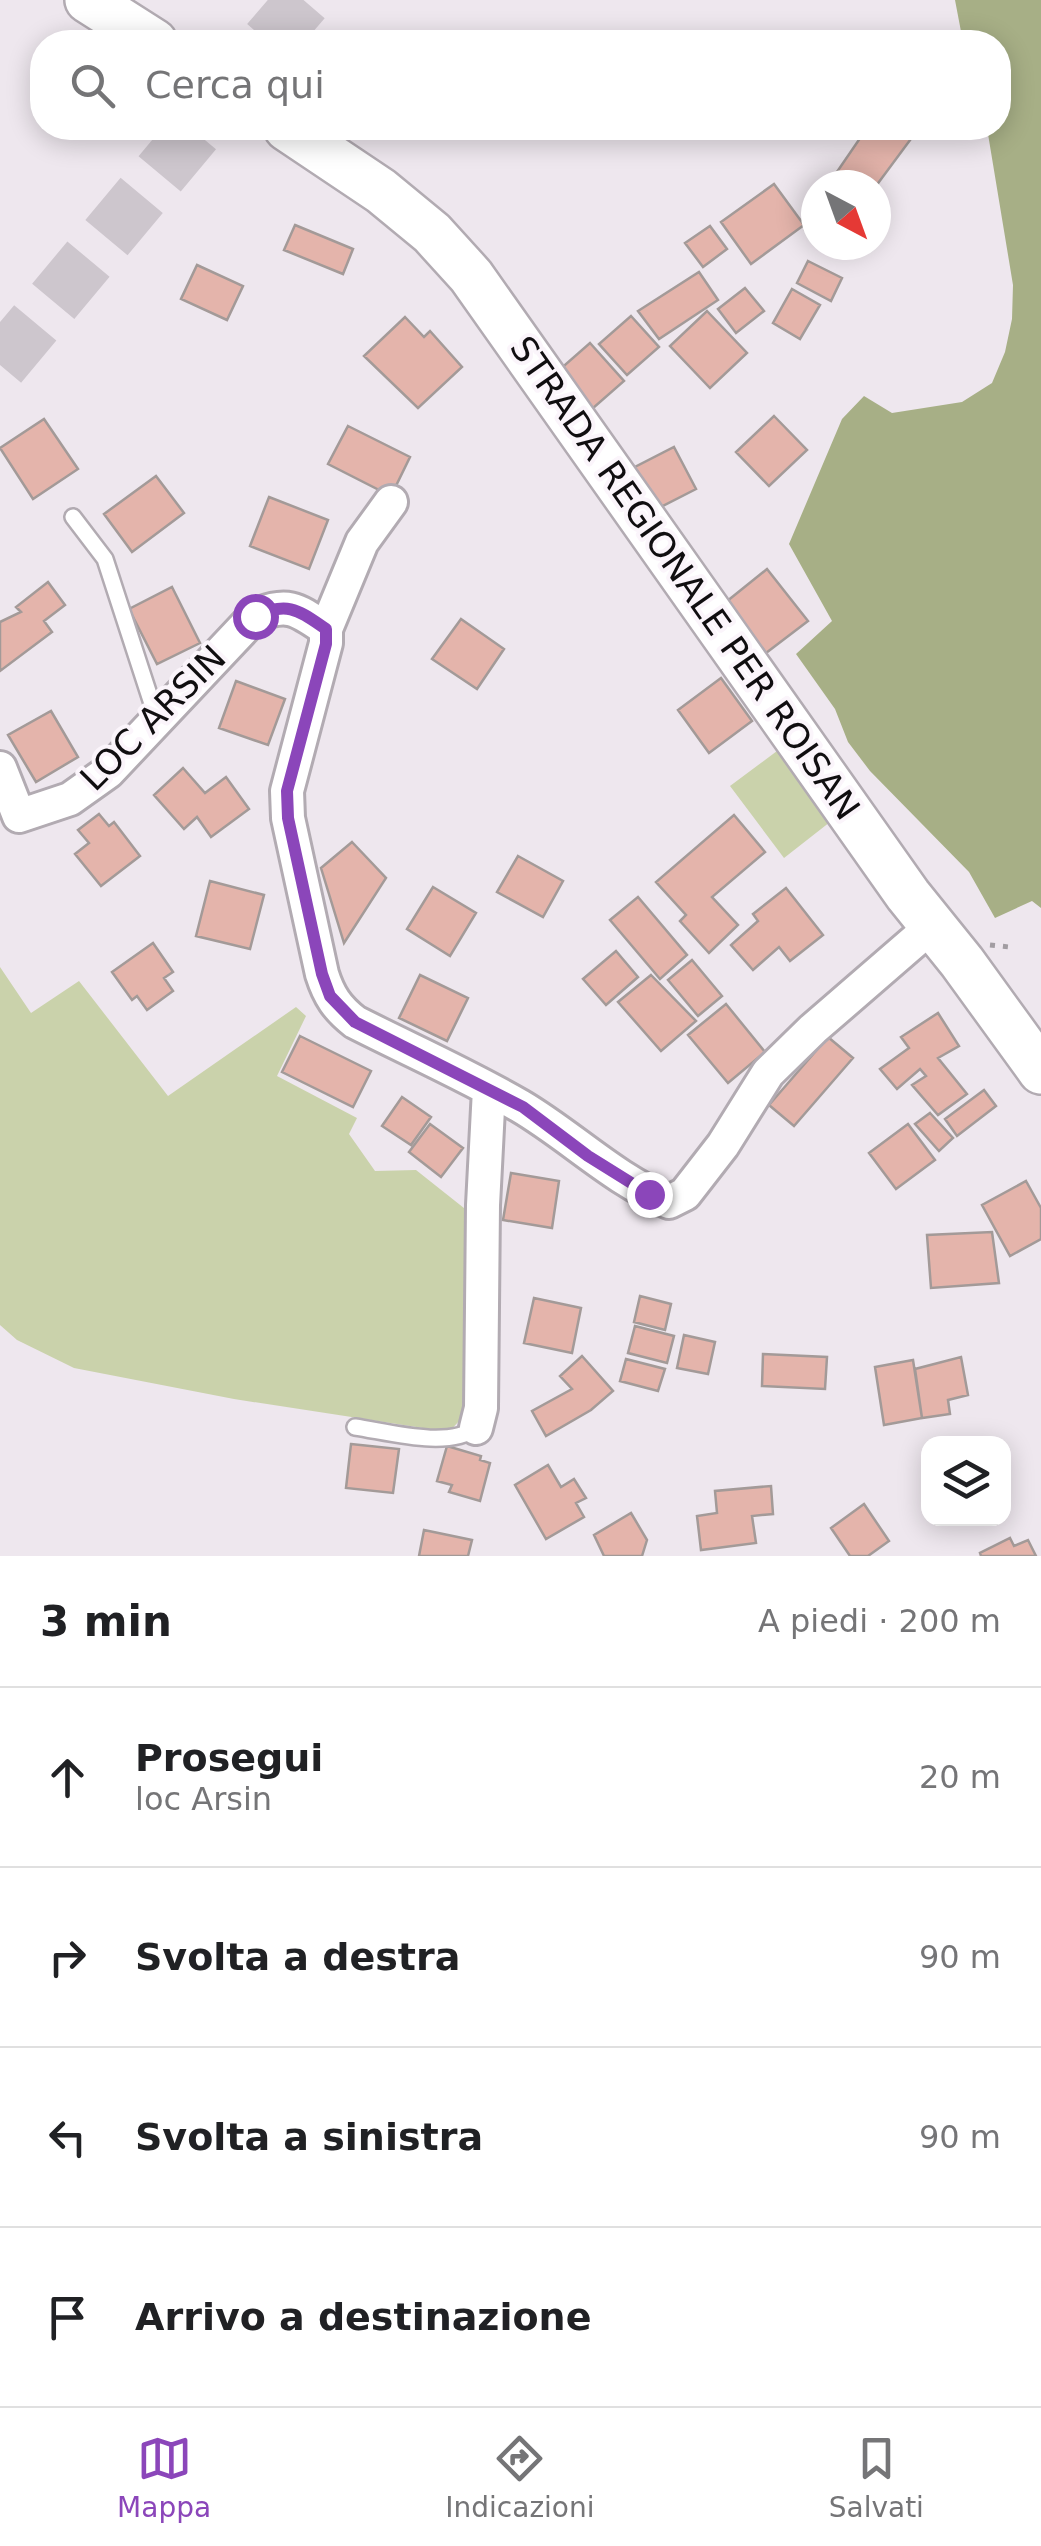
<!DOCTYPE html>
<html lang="it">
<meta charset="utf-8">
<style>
body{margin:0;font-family:"DejaVu Sans",sans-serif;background:#f2f2f2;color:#202124}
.controls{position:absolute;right:30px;bottom:30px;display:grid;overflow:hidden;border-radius:20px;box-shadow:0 5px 25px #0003}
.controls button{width:90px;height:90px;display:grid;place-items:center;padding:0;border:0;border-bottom:2px solid #e0e0e0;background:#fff;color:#202124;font:50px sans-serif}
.compass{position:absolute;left:801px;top:170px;width:90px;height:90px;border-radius:50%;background:#fff;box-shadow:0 5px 25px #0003;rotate:139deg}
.stop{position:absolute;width:30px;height:30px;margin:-22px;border:8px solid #8b46ba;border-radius:50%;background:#fff}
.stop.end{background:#8b46ba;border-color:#fff;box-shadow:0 2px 10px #0008}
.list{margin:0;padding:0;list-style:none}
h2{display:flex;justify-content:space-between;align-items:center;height:130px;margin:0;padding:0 40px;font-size:42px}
h2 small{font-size:32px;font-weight:400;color:#757577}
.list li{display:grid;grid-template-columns:65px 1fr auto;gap:30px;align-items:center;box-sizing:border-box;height:180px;padding:0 40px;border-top:2px solid #e0e0e0}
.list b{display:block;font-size:38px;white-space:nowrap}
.list p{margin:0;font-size:32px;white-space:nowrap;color:#757577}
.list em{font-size:32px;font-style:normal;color:#757577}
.icon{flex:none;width:55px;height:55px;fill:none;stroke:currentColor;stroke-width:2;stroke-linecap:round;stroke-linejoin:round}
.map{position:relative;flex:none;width:1041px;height:1556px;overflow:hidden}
.search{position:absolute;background:#fff;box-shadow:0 5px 25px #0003;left:30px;right:30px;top:30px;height:110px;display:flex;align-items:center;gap:25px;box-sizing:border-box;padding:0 35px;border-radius:40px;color:#757577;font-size:38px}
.sheet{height:850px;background:#fff}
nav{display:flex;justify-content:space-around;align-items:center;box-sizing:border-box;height:140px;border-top:2px solid #e0e0e0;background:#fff;font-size:28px;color:#757577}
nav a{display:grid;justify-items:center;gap:5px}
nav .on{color:#8b46ba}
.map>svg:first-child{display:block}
.green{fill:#cad2ab}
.forest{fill:#a7af86}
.building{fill:#e4b4ab;stroke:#a39a98;stroke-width:2.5}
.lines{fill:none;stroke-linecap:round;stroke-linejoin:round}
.motorway-tunnel{stroke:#cdc6cd;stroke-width:55;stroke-dasharray:55 28;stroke-linecap:butt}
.service-casing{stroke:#b2abb2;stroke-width:20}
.minor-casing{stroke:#b2abb2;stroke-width:38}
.secondary-casing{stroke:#b2abb2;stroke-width:50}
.path{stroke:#a29da2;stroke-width:5;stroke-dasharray:5 8;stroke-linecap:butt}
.service{stroke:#fff;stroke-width:15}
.minor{stroke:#fff;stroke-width:32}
.secondary{stroke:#fff;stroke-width:45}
.route{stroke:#8b46ba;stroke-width:12}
.labels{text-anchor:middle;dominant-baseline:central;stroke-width:8;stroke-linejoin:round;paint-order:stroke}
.street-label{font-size:35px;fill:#100e10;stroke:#fbf5fb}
</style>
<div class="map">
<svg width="1041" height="1556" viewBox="0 0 1041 1556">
<rect width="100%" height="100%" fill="#eee7ee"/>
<path class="green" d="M777,751L830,822L784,858L730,786Z
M0,967L31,1013L79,981L168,1096L296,1007L306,1016L277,1076L357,1118L349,1134L375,1171L416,1170L474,1216L470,1409L449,1432L234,1399L74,1368L17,1340L0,1325Z"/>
<path class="forest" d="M955,0H1041V908L1032,901L995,918L969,872L870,771L848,742L835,709L796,654L832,621L789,544L842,419L864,396L892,413L962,402L992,383L1005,352L1012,319L1013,285L987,128H998V42H963Z"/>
<path class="building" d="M867,128H919L876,186L828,185Z
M774,184L804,225L751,264L721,222Z
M816,202V239L805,230L806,216Z
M295,225L353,249L343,274L284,250Z
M710,226L727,249L703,267L685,243Z
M808,261L842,278L831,301L797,283Z
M197,265L243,286L227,320L181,299Z
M699,272L718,300L659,339L638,311Z
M745,288L764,311L736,333L718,309Z
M792,289L820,305L800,339L773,323Z
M707,311L747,353L710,388L670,346Z
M631,316L659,347L627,375L599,344Z
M405,317L424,337L430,331L462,367L418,408L364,356Z
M590,343L624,381L592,409L558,371Z
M774,416L807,450L769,486L736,452Z
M44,419L78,469L33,499L0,448Z
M348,426L410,457L391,496L328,464Z
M674,447L696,489L651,512L629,470Z
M156,476L184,513L132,552L104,514Z
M269,497L328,520L309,569L250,546Z
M767,569L808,621L766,653L726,602Z
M48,582L65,605L44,621L52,632L0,671V622L21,612L16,607Z
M172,587L200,643L157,664L129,609Z
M461,619L504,649L477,689L432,659Z
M721,678L752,721L709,753L678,710Z
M236,681L285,699L268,745L219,728Z
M51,711L78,757L36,782L8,735Z
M183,768L205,793L226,777L249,809L211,837L197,817L184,829L154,795Z
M99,814L109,826L114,822L140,856L101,886L75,854L89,843L78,830Z
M734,815L765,852L712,897L738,925L709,953L680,921L686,915L656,882Z
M352,842L386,878L344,943L321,868Z
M518,856L563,881L543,917L497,892Z
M210,881L264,895L250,949L196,936Z
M433,887L476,913L450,956L407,929Z
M786,888L823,935L790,961L779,947L753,970L731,945L758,921L753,914Z
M638,897L687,955L660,979L610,920Z
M153,943L173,972L164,978L173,991L147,1010L137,996L132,1000L112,972Z
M616,951L638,977L606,1005L583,979Z
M692,960L722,996L698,1016L668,980Z
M420,975L468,998L447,1041L399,1018Z
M651,975L696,1021L661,1051L618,1002Z
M726,1004L765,1052L728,1083L688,1035Z
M938,1013L959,1046L938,1058L967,1094L938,1115L912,1085L926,1076L920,1069L897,1089L880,1069L909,1048L901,1037Z
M300,1036L371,1071L353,1107L282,1072Z
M828,1037L853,1058L794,1126L769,1105Z
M984,1090L996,1106L957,1136L945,1119Z
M402,1097L431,1117L411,1145L382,1126Z
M930,1113L953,1138L939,1151L915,1124Z
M430,1124L463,1148L441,1177L409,1152Z
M908,1124L935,1160L896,1189L869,1153Z
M511,1173L559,1181L552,1228L503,1220Z
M1026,1181L1041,1208V1239L1010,1256L982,1205Z
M992,1232L999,1283L931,1288L927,1235Z
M640,1296L671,1304L665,1330L634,1322Z
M534,1298L581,1308L572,1353L524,1343Z
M635,1326L674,1336L667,1363L628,1353Z
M684,1335L715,1342L708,1374L677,1368Z
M763,1354L827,1357L825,1389L762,1386Z
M582,1356L613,1391L591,1410L546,1436L532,1411L572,1389L560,1376Z
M961,1357L968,1395L948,1400L950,1414L922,1418L915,1369Z
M626,1359L665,1369L658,1391L620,1381Z
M913,1360L922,1418L884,1425L875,1367Z
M351,1444L399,1449L393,1493L346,1488Z
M447,1446L481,1456L480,1460L490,1463L480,1501L449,1492L452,1485L437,1481Z
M548,1465L561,1487L574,1479L586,1498L576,1503L584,1517L546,1539L515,1485Z
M771,1486L773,1514L752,1516L756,1543L701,1550L697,1516L717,1513L715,1491Z
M864,1504L889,1541L868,1556H850L831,1528Z
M631,1513L647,1540L642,1556H604L594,1535Z
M424,1530L472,1540L468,1556H419Z
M1010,1538L1014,1546L1028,1540L1036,1556H981L980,1553Z"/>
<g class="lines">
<path class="motorway-tunnel" d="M268,42L304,0
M0,365L198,128"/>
<defs>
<path id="service" d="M73,517L105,559L157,719
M355,1427C389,1432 448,1449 476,1428"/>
<path id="minor" d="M391,502L362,542L326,629V643L287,791L288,818L322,974C329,996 337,1008 355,1022C410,1050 467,1075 520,1106C571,1136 613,1179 669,1202L685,1194L723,1145L768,1073L813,1029L932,926
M0,768L19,816L70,799L108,772L255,616C288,601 298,610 326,629
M476,1428L481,1408L483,1205L489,1089"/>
<path id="secondary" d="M88,0L154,42
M287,128L381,191L432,233L471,276L908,895L962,962L1041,1071"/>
</defs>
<use href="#service" class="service-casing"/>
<use href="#minor" class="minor-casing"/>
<use href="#secondary" class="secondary-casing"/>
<path class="path" d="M990,945L1009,947"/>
<use href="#service" class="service"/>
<use href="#minor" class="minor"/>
<use href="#secondary" class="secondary"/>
</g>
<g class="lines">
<path class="route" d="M255,616C288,601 298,610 326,629V644L287,791L288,818L322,974L330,996L355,1022L523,1107L588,1156L649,1194"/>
</g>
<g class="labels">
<g class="street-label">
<text transform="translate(685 578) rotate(55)">STRADA REGIONALE PER ROISAN</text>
<text transform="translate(153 718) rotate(-45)">LOC ARSIN</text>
</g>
</g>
</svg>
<div class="controls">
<button><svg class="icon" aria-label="layers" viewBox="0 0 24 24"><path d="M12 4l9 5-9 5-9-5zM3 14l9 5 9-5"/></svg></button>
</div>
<svg class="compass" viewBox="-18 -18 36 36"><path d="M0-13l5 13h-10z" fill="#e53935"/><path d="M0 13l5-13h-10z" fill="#757577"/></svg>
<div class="stop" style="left:255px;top:616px"></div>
<div class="stop end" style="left:649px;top:1194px"></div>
<div class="search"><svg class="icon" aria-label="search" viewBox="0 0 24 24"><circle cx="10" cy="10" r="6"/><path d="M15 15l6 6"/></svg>Cerca qui</div>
</div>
<section class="sheet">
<h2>3 min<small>A piedi · 200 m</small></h2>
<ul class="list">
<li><svg class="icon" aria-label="ahead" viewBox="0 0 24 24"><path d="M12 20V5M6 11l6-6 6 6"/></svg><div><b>Prosegui</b><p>loc Arsin</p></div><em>20 m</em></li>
<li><svg class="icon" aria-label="right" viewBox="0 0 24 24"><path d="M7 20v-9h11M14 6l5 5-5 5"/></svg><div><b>Svolta a destra</b></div><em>90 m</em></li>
<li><svg class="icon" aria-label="left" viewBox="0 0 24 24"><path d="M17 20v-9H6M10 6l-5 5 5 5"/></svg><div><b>Svolta a sinistra</b></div><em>90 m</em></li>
<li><svg class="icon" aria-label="arrive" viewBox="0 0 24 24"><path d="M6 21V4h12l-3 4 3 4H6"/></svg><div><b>Arrivo a destinazione</b></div></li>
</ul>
</section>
<nav>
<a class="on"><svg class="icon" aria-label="map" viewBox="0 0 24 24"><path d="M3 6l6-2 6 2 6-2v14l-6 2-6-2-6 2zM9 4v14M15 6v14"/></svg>Mappa</a>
<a><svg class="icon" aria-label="directions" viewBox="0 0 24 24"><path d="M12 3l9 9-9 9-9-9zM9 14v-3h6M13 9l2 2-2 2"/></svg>Indicazioni</a>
<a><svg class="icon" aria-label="saved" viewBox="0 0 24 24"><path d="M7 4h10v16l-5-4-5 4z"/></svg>Salvati</a>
</nav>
